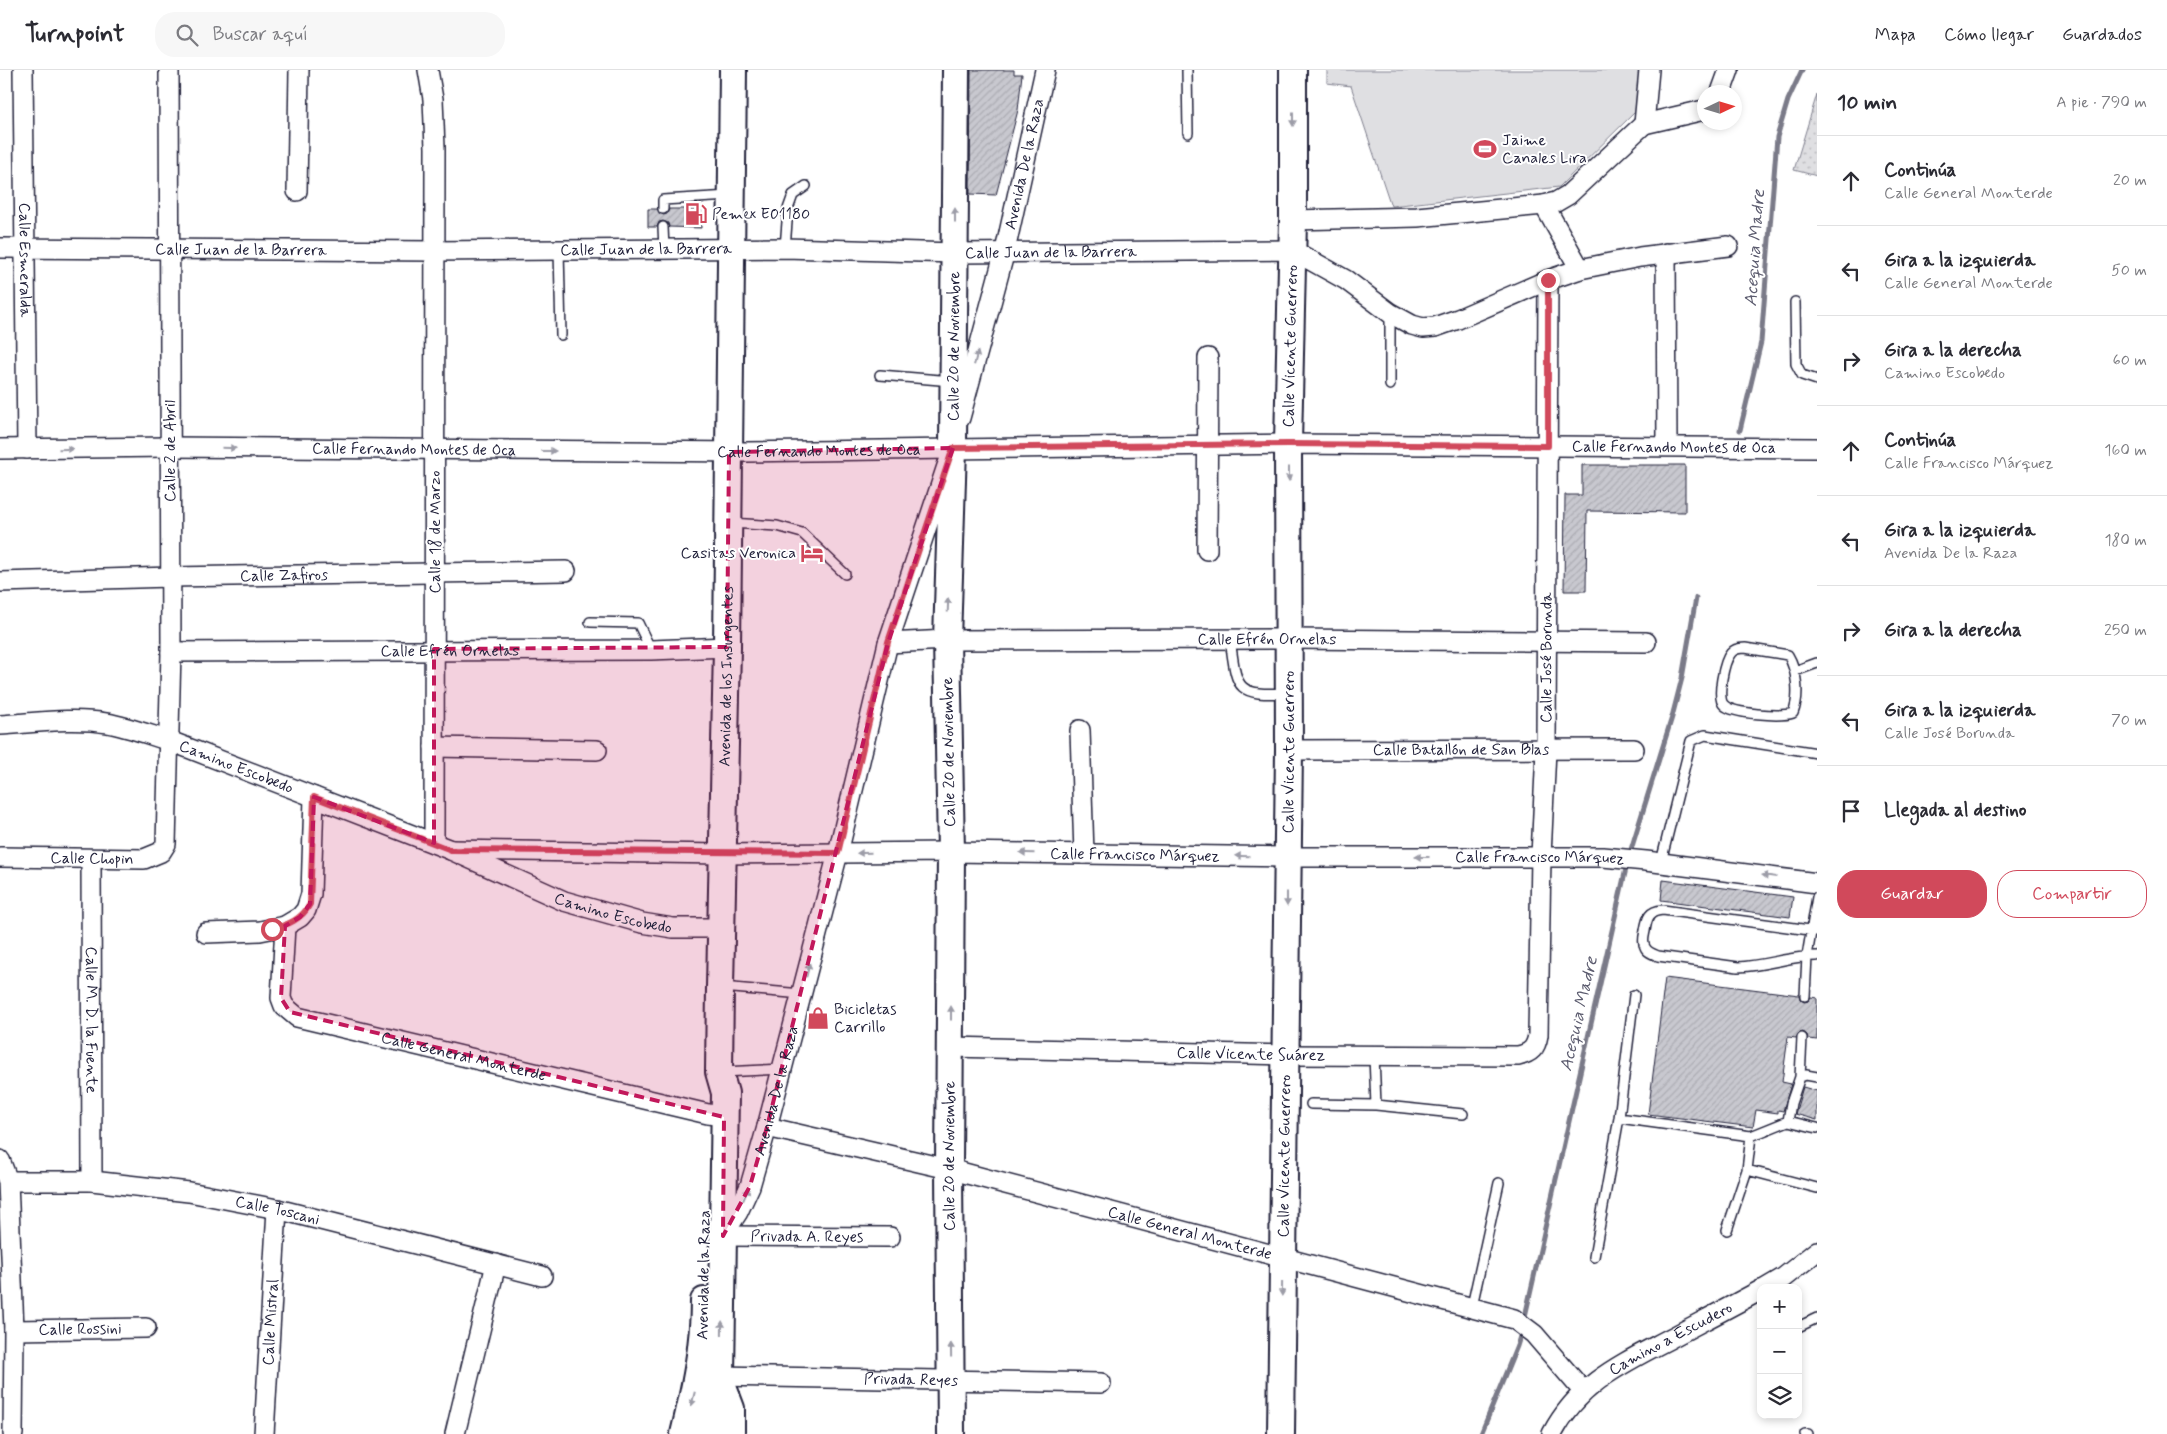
<!DOCTYPE html>
<html lang="es">
<meta charset="utf-8">
<style>
body{margin:0;font-family:Mynerve,sans-serif;background:#f7f7f7;color:#2b2b33}
.controls{position:absolute;right:15px;bottom:15px;display:grid;overflow:hidden;border-radius:10px;box-shadow:0 2px 8px #0003}
.controls button{width:45px;height:45px;display:grid;place-items:center;padding:0;border:0;border-bottom:1px solid #e1e1e2;background:#fff;color:#2b2b33;font:25px sans-serif}
.compass{position:absolute;left:1697px;top:15px;width:45px;height:45px;border-radius:50%;background:#fff;box-shadow:0 2px 8px #0003;rotate:86deg}
.stop{position:absolute;width:15px;height:15px;margin:-11px;border:4px solid #d1495b;border-radius:50%;background:#fff}
.stop.end{background:#d1495b;border-color:#fff;box-shadow:0 1px 5px #0008}
.list{margin:0;padding:0;list-style:none}
h2{display:flex;justify-content:space-between;align-items:center;height:65px;margin:0;padding:0 20px;font-size:21px}
h2 small{font-size:16px;font-weight:400;color:#7c7c81}
.list li{display:grid;grid-template-columns:32px 1fr auto;gap:15px;align-items:center;box-sizing:border-box;height:90px;padding:0 20px;border-top:1px solid #e1e1e2}
.list b{display:block;font-size:19px;white-space:nowrap}
.list p{margin:0;font-size:16px;white-space:nowrap;color:#7c7c81}
.list em{font-size:16px;font-style:normal;color:#7c7c81}
.actions{display:flex;gap:10px;padding:15px 20px}
.actions a{flex:1;padding:11px 0;border:1px solid #d1495b;border-radius:20px;text-align:center;font-size:18px;color:#d1495b}
.actions .main{background:#d1495b;color:#fff}
.icon{flex:none;width:28px;height:28px;fill:none;stroke:currentColor;stroke-width:2;stroke-linecap:round;stroke-linejoin:round}
.map{position:relative;flex:none;width:1817px;height:1364px;overflow:hidden}
header{display:flex;align-items:center;gap:30px;box-sizing:border-box;height:70px;padding:0 25px;background:#fff;border-bottom:1px solid #e1e1e2}
header strong{font-size:24px}
nav{display:flex;gap:28px;margin-inline-start:auto;font-size:18px}
.search{width:350px;height:45px;background:#f7f7f7;display:flex;align-items:center;gap:12px;box-sizing:border-box;padding:0 18px;border-radius:20px;color:#7c7c81;font-size:19px}
main{display:flex}
aside{flex:1;background:#fff}
.map>svg:first-child{display:block}
.grass{fill:url(#grass-dots);stroke:#80808e}
.pitch{fill:#dfdfe2;stroke:#80808e}
.lines{fill:none;stroke-linecap:round;stroke-linejoin:round}
.stream{stroke:#7a7a88;stroke-width:5}
.building{fill:url(#building-hatch);stroke:#22223b}
.service-casing{stroke:#22223b;stroke-width:12}
.minor-casing{stroke:#22223b;stroke-width:22}
.tertiary-casing{stroke:#22223b;stroke-width:26}
.secondary-casing{stroke:#22223b;stroke-width:30}
.service{stroke:#fff;stroke-width:9}
.minor{stroke:#fff;stroke-width:19}
.tertiary{stroke:#fff;stroke-width:22}
.secondary{stroke:#fff;stroke-width:26}
.oneway{fill:#9c9ca7}
.route{stroke:#d1495b;stroke-width:6}
.marked{fill:#c2185b;fill-opacity:0.2;stroke:#c2185b;stroke-width:4;stroke-dasharray:10 6;stroke-linejoin:round}
.labels{text-anchor:middle;dominant-baseline:central;stroke-width:4;stroke-linejoin:round;paint-order:stroke}
.poi-label{font-size:16px;fill:#22223b;stroke:#fff;text-anchor:start}
.street-label{font-size:16px;fill:#22223b;stroke:#fff}
.water-label{font-size:18px;font-style:italic;fill:#5c5c6f;stroke:#fff}
</style>
<header>
<strong>Turnpoint</strong>
<div class="search"><svg class="icon" aria-label="search" viewBox="0 0 24 24"><circle cx="10" cy="10" r="6"/><path d="M15 15l6 6"/></svg>Buscar aquí</div>
<nav><a>Mapa</a><a>Cómo llegar</a><a>Guardados</a></nav>
</header>
<main>
<div class="map">
<svg width="1817" height="1364" viewBox="0 0 1817 1364">
<defs>
<pattern id="grass-dots" width="8" height="8" patternUnits="userSpaceOnUse" patternTransform="scale(1.25)"><rect width="8" height="8" fill="#dfdfe2"/><path d="M2 2h.1M6 6h.1" fill="none" stroke="#bfbfc3" stroke-width="1.8" stroke-linecap="round"/></pattern>
<pattern id="building-hatch" width="6" height="6" patternUnits="userSpaceOnUse" patternTransform="scale(1.25)"><rect width="6" height="6" fill="#c8c8cf"/><path d="M-1 1l2-2M0 6l6-6M5 7l2-2" fill="none" stroke="#acacb3"/></pattern>
</defs>
<rect width="100%" height="100%" fill="#fff"/>
<filter id="ink" filterUnits="userSpaceOnUse"><feTurbulence type="fractalNoise" baseFrequency=".02" numOctaves="2"/><feDisplacementMap in="SourceGraphic" scale="10" xChannelSelector="R" yChannelSelector="G"/><feConvolveMatrix kernelMatrix="1 2 1 2 8 2 1 2 1" color-interpolation-filters="sRGB"/></filter>
<g filter="url(#ink)">
<path class="grass" d="M1817,24V106L1794,100Z"/>
<path class="pitch" d="M1327,0H1639L1635,42L1559,117L1391,136L1351,16L1327,13Z"/>
<g class="lines">
<path class="stream" d="M1740,360L1761,272L1777,67L1788,30L1802,0
M1629,786L1672,647L1682,608L1696,528
M1524,1251L1627,794
M1481,1364L1517,1276L1522,1260"/>
</g>
<path class="building" d="M971,0H1014V4H1022L1018,40L996,125L970,124Z
M648,139H657L663,145L667,144L669,139H701V158L669,157L668,153L663,151L659,152L657,157H648Z
M1582,395H1685V442L1587,441L1586,521H1564L1565,425H1582Z
M1663,810L1793,827L1790,847L1661,830Z
M1665,908L1799,925L1800,929L1804,932L1808,931L1811,927L1817,928V970L1808,969L1807,965L1803,962L1799,963L1796,968L1788,967L1782,1012L1791,1014L1783,1041L1778,1040V1043L1756,1040L1753,1057L1648,1044Z
M1803,1017L1817,1021V1050L1795,1044Z"/>
<g class="lines">
<defs>
<path id="service" d="M1187,0L1188,63
M663,139V130L730,126
M663,157L664,179
M785,178L788,139L793,125L806,116
M559,180L561,265
M1795,232L1796,294L1802,305L1817,310
M880,305L952,311
M1390,315V243
M731,453L777,456L802,463L845,504
M590,552L638,553L651,580
M1230,569C1237,618 1234,626 1287,623
M1745,578L1788,585C1797,600 1800,626 1793,643C1781,647 1733,644 1724,635C1716,628 1724,591 1731,583C1734,579 1740,578 1745,578Z
M1795,601L1817,593
M1661,792L1691,671L1705,665L1817,683
M1817,861L1663,840C1649,841 1647,847 1645,861C1644,866 1642,872 1645,877C1647,882 1653,884 1658,886L1738,897C1765,896 1790,886 1817,886
M722,917L802,924
M1805,926L1807,886L1817,827
M1374,986L1376,1035L1463,1044
M722,1002L783,999
M1800,1007L1802,968
M1311,1034L1376,1035
M1619,1048L1751,1066L1788,1051L1791,1033L1800,1007L1806,1005L1817,1007
M1788,1051L1817,1058
M1747,1100L1817,1118
M1727,1160L1747,1100L1751,1066
M1594,1187L1619,1048L1634,925
M1472,1236L1499,1113
M1798,1257L1817,1248
M1805,1364H1808"/>
<g id="minor">
<path id="s1" d="M23,0L27,379"/>
<path d="M428,0L433,29L435,78L434,773"/>
<path d="M1721,22L1729,0"/>
<path d="M1644,54L1704,40"/>
<path d="M1644,54L1649,0"/>
<path d="M297,121L299,0"/>
<path d="M1544,135L1580,199"/>
<path d="M1293,150L1417,147L1544,135L1556,132L1568,125L1644,54"/>
<path id="s2" d="M0,178L435,181L785,178L955,183L1292,180L1346,210L1390,243L1412,255L1423,258L1435,257L1458,249L1548,210L1580,199L1640,187L1728,176"/>
<path d="M1666,183L1667,376"/>
<path id="s3" d="M960,348L1005,181L1045,0"/>
<path id="s4" d="M0,379L170,377L745,382L1288,374L1817,378"/>
<path d="M1207,480L1208,288"/>
<path id="s5" d="M0,512L171,507L566,501"/>
<path id="s6" d="M888,573L947,570L1289,569L1646,572"/>
<path id="s7" d="M171,582L651,580L727,577"/>
<path id="s8" d="M0,655C35,653 72,647 107,653C129,657 150,665 170,671L451,780L564,831L642,853L673,858H720"/>
<path d="M1080,660L1084,784"/>
<path d="M434,677L597,680"/>
<path id="s9" d="M1289,680L1634,679"/>
<path id="s10" d="M451,780L722,784L951,782L1288,787H1603L1646,791L1817,813"/>
<path id="s11" d="M0,787L144,789L161,782L166,774L171,582L169,0"/>
<path id="s12" d="M91,789L92,1111"/>
<path id="s13" d="M285,856L281,928L284,936L297,947L708,1044L724,1046"/>
<path d="M206,863L260,861L285,856L300,847L306,840L311,824L314,727"/>
<path id="s14" d="M951,977L1286,985L1518,986C1531,983 1536,978 1538,965L1541,786L1546,680L1548,210"/>
<path id="s15" d="M767,1057L949,1099L1514,1249L1534,1264L1583,1321"/>
<path d="M0,1090L8,1111L14,1260L13,1364"/>
<path id="s16" d="M8,1111H92L189,1122L277,1139L542,1206"/>
<path id="s17" d="M723,1165L738,1142L750,1116L767,1057L838,783L888,573L947,396"/>
<path id="s18" d="M723,1166L890,1167"/>
<path d="M1766,1218L1783,1208L1817,1181"/>
<path id="s19" d="M14,1260L146,1258"/>
<path id="s20" d="M721,1306L1101,1313"/>
<path id="s21" d="M264,1364L277,1139"/>
<path d="M455,1364L496,1194"/>
<path id="s22" d="M1552,1364C1579,1313 1620,1295 1669,1269C1699,1253 1730,1237 1761,1220"/>
</g>
<path id="tertiary" d="M721,1306L733,1338V1364"/>
<g id="secondary">
<path d="M684,1364C695,1319 704,1277 704,1231"/>
<path id="s23" d="M709,1364L721,1306L725,1023L719,1002L720,917L727,577L733,0"/>
<path id="s24" d="M951,1364L949,1099L951,782L947,570L953,378L956,0"/>
<path id="s25" d="M1281,1364L1289,680L1288,374L1293,150V0"/>
</g>
</defs>
<use href="#service" class="service-casing"/>
<use href="#minor" class="minor-casing"/>
<use href="#tertiary" class="tertiary-casing"/>
<use href="#secondary" class="secondary-casing"/>
<use href="#service" class="service"/>
<use href="#minor" class="minor"/>
<use href="#tertiary" class="tertiary"/>
<use href="#secondary" class="secondary"/>
</g>
<defs><path id="oneway-solid" d="M-6-.8H1V-3.2L6.5 0L1 3.2V.8H-6Z" transform="scale(1.25)"/></defs>
<g class="oneway">
<use href="#oneway-solid" transform="translate(1293 49) rotate(90)"/>
<use href="#oneway-solid" transform="translate(955 145) rotate(-90)"/>
<use href="#oneway-solid" transform="translate(976 288) rotate(-75)"/>
<use href="#oneway-solid" transform="translate(229 378) rotate(1)"/>
<use href="#oneway-solid" transform="translate(66 379) rotate(-1)"/>
<use href="#oneway-solid" transform="translate(549 381)"/>
<use href="#oneway-solid" transform="translate(1289 404) rotate(90)"/>
<use href="#oneway-solid" transform="translate(948 535) rotate(-88)"/>
<use href="#oneway-solid" transform="translate(864 783) rotate(179)"/>
<use href="#oneway-solid" transform="translate(1027 783) rotate(-179)"/>
<use href="#oneway-solid" transform="translate(1242 786) rotate(-179)"/>
<use href="#oneway-solid" transform="translate(1422 787) rotate(180)"/>
<use href="#oneway-solid" transform="translate(1769 806) rotate(-173)"/>
<use href="#oneway-solid" transform="translate(1287 829) rotate(90)"/>
<use href="#oneway-solid" transform="translate(808 900) rotate(-76)"/>
<use href="#oneway-solid" transform="translate(951 943) rotate(-90)"/>
<use href="#oneway-solid" transform="translate(746 1124) rotate(-66)"/>
<use href="#oneway-solid" transform="translate(1282 1219) rotate(91)"/>
<use href="#oneway-solid" transform="translate(722 1258) rotate(-89)"/>
<use href="#oneway-solid" transform="translate(951 1280) rotate(-91)"/>
<use href="#oneway-solid" transform="translate(693 1329) rotate(104)"/>
</g>
</g>
<g class="lines" filter="url(#ink)">
<path class="route" d="M272,859C288,855 302,849 310,834L314,727L451,780L838,783L888,572L953,378L1288,374L1548,376V210"/>
</g>
<path class="marked" d="M953,378L888,573L767,1057L750,1116L723,1166L724,1047L290,942L281,928L285,856L300,847L310,834L314,727L434,773V579L727,577L729,382Z"/>
<defs>
<symbol id="stadium-bare" viewBox="-9 -9 18 18"><path d="M0-5a6.5 5 0 1 0 0 10a6.5 5 0 1 0 0-10ZM-3.5-1.8h7v3.6h-7Z" fill="#d1495b" stroke="#fff" stroke-width="2.5" paint-order="stroke"/></symbol>
<symbol id="fuel-bare" viewBox="-9 -9 18 18"><path d="M-5.5-6h7V0h2V4h1.3V-2.5L3-4.5l.8-.8L6-3V5H2.5V1h-1V6h-7ZM-4.2-4.7v3.2H.2V-4.7Z" fill="#d1495b" stroke="#fff" stroke-width="2.5" paint-order="stroke"/></symbol>
<symbol id="hotel-bare" viewBox="-9 -9 18 18"><path d="M-6-4.5h1.5V1H6V5H4.5V3h-9V5H-6ZM-4 0a1.8 1.8 0 1 1 3.6 0ZM.5 0V-2.5h3Q6-2.5 6 0Z" fill="#d1495b" stroke="#fff" stroke-width="2.5" paint-order="stroke"/></symbol>
<symbol id="shop-bare" viewBox="-9 -9 18 18"><path d="M-5-2.5h2.3a2.7 3.5 0 0 1 5.4 0H5L5.5 6h-11ZM-1.5-2.5h3a1.5 2.3 0 0 0-3 0Z" fill="#d1495b" stroke="#fff" stroke-width="2.5" paint-order="stroke"/></symbol>
</defs>
<g fill-rule="evenodd">
<use href="#stadium-bare" x="1469" y="63" width="32" height="32"/>
<use href="#fuel-bare" x="680" y="128" width="32" height="32"/>
<use href="#hotel-bare" x="796" y="467" width="32" height="32"/>
<use href="#shop-bare" x="802" y="932" width="32" height="32"/>
</g>
<g class="labels">
<g class="poi-label">
<text x="1502" y="70">Jaime<tspan x="1502" dy="18">Canales Lira</tspan></text>
<text x="712" y="144">Pemex E01180</text>
<text x="796" y="483" text-anchor="end">Casitas Veronica</text>
<text x="834" y="939">Bicicletas<tspan x="834" dy="18">Carrillo</tspan></text>
</g>
<g class="street-label">
<text stroke="none"><textPath href="#s3" startOffset="262">Avenida De la Raza</textPath></text>
<text stroke="none"><textPath href="#s2" startOffset="241">Calle Juan de la Barrera</textPath></text>
<text stroke="none"><textPath href="#s2" startOffset="646">Calle Juan de la Barrera</textPath></text>
<text stroke="none"><textPath href="#s2" startOffset="1051">Calle Juan de la Barrera</textPath></text>
<text stroke="none"><textPath href="#s1" startOffset="190">Calle Esmeralda</textPath></text>
<text stroke="none"><textPath href="#s24" startOffset="1088">Calle 20 de Noviembre</textPath></text>
<text stroke="none"><textPath href="#s25" startOffset="1088">Calle Vicente Guerrero</textPath></text>
<text stroke="none"><textPath href="#s4" startOffset="1674">Calle Fernando Montes de Oca</textPath></text>
<text stroke="none"><textPath href="#s4" startOffset="414">Calle Fernando Montes de Oca</textPath></text>
<text stroke="none"><textPath href="#s4" startOffset="819">Calle Fernando Montes de Oca</textPath></text>
<text transform="translate(170 381) rotate(-90)">Calle 2 de Abril</text>
<text transform="translate(435 462) rotate(-90)">Calle 18 de Marzo</text>
<text stroke="none"><textPath href="#s5" startOffset="284">Calle Zafiros</textPath></text>
<text stroke="none"><textPath href="#s6" startOffset="379">Calle Efrén Ornelas</textPath></text>
<text stroke="none"><textPath href="#s7" startOffset="279">Calle Efrén Ornelas</textPath></text>
<text stroke="none"><textPath href="#s14" startOffset="976">Calle José Borunda</textPath></text>
<text stroke="none"><textPath href="#s23" startOffset="760">Avenida de los Insurgentes</textPath></text>
<text stroke="none"><textPath href="#s9" startOffset="172">Calle Batallón de San Blas</textPath></text>
<text transform="translate(949 682) rotate(-91)">Calle 20 de Noviembre</text>
<text stroke="none"><textPath href="#s25" startOffset="682">Calle Vicente Guerrero</textPath></text>
<text stroke="none"><textPath href="#s8" startOffset="244">Camino Escobedo</textPath></text>
<text stroke="none"><textPath href="#s10" startOffset="684">Calle Francisco Márquez</textPath></text>
<text stroke="none"><textPath href="#s10" startOffset="1089">Calle Francisco Márquez</textPath></text>
<text stroke="none"><textPath href="#s11" startOffset="92">Calle Chopin</textPath></text>
<text stroke="none"><textPath href="#s8" startOffset="649">Camino Escobedo</textPath></text>
<text stroke="none"><textPath href="#s12" startOffset="161">Calle M. D. la Fuente</textPath></text>
<text stroke="none"><textPath href="#s14" startOffset="300">Calle Vicente Suárez</textPath></text>
<text stroke="none"><textPath href="#s13" startOffset="269">Calle General Monterde</textPath></text>
<text stroke="none"><textPath href="#s17" startOffset="155">Avenida De la Raza</textPath></text>
<text stroke="none"><textPath href="#s24" startOffset="278">Calle 20 de Noviembre</textPath></text>
<text stroke="none"><textPath href="#s25" startOffset="278">Calle Vicente Guerrero</textPath></text>
<text stroke="none"><textPath href="#s16" startOffset="272">Calle Toscani</textPath></text>
<text stroke="none"><textPath href="#s15" startOffset="436">Calle General Monterde</textPath></text>
<text stroke="none"><textPath href="#s18" startOffset="84">Privada A. Reyes</textPath></text>
<text transform="translate(704 1205) rotate(-89)">Avenida de la Raza</text>
<text stroke="none"><textPath href="#s21" startOffset="112">Calle Mistral</textPath></text>
<text stroke="none"><textPath href="#s19" startOffset="66">Calle Rossini</textPath></text>
<text stroke="none"><textPath href="#s22" startOffset="155">Camino a Escudero</textPath></text>
<text stroke="none"><textPath href="#s20" startOffset="190">Privada Reyes</textPath></text>
</g>
<g class="water-label">
<text transform="translate(1755 178) rotate(-86)">Acequia Madre</text>
<text transform="translate(1579 944) rotate(-77)">Acequia Madre</text>
</g>
</g>
</svg>
<div class="controls">
<button>+</button>
<button>−</button>
<button><svg class="icon" aria-label="layers" viewBox="0 0 24 24"><path d="M12 4l9 5-9 5-9-5zM3 14l9 5 9-5"/></svg></button>
</div>
<svg class="compass" viewBox="-18 -18 36 36"><path d="M0-13l5 13h-10z" fill="#e53935"/><path d="M0 13l5-13h-10z" fill="#7c7c81"/></svg>
<div class="stop" style="left:272px;top:859px"></div>
<div class="stop end" style="left:1548px;top:210px"></div>
</div>
<aside>
<h2>10 min<small>A pie · 790 m</small></h2>
<ul class="list">
<li><svg class="icon" aria-label="ahead" viewBox="0 0 24 24"><path d="M12 20V5M6 11l6-6 6 6"/></svg><div><b>Continúa</b><p>Calle General Monterde</p></div><em>20 m</em></li>
<li><svg class="icon" aria-label="left" viewBox="0 0 24 24"><path d="M17 20v-9H6M10 6l-5 5 5 5"/></svg><div><b>Gira a la izquierda</b><p>Calle General Monterde</p></div><em>50 m</em></li>
<li><svg class="icon" aria-label="right" viewBox="0 0 24 24"><path d="M7 20v-9h11M14 6l5 5-5 5"/></svg><div><b>Gira a la derecha</b><p>Camino Escobedo</p></div><em>60 m</em></li>
<li><svg class="icon" aria-label="ahead" viewBox="0 0 24 24"><path d="M12 20V5M6 11l6-6 6 6"/></svg><div><b>Continúa</b><p>Calle Francisco Márquez</p></div><em>160 m</em></li>
<li><svg class="icon" aria-label="left" viewBox="0 0 24 24"><path d="M17 20v-9H6M10 6l-5 5 5 5"/></svg><div><b>Gira a la izquierda</b><p>Avenida De la Raza</p></div><em>180 m</em></li>
<li><svg class="icon" aria-label="right" viewBox="0 0 24 24"><path d="M7 20v-9h11M14 6l5 5-5 5"/></svg><div><b>Gira a la derecha</b></div><em>250 m</em></li>
<li><svg class="icon" aria-label="left" viewBox="0 0 24 24"><path d="M17 20v-9H6M10 6l-5 5 5 5"/></svg><div><b>Gira a la izquierda</b><p>Calle José Borunda</p></div><em>70 m</em></li>
<li><svg class="icon" aria-label="arrive" viewBox="0 0 24 24"><path d="M6 21V4h12l-3 4 3 4H6"/></svg><div><b>Llegada al destino</b></div></li>
</ul>
<div class="actions"><a class="main">Guardar</a><a>Compartir</a></div>
</aside>
</main>
